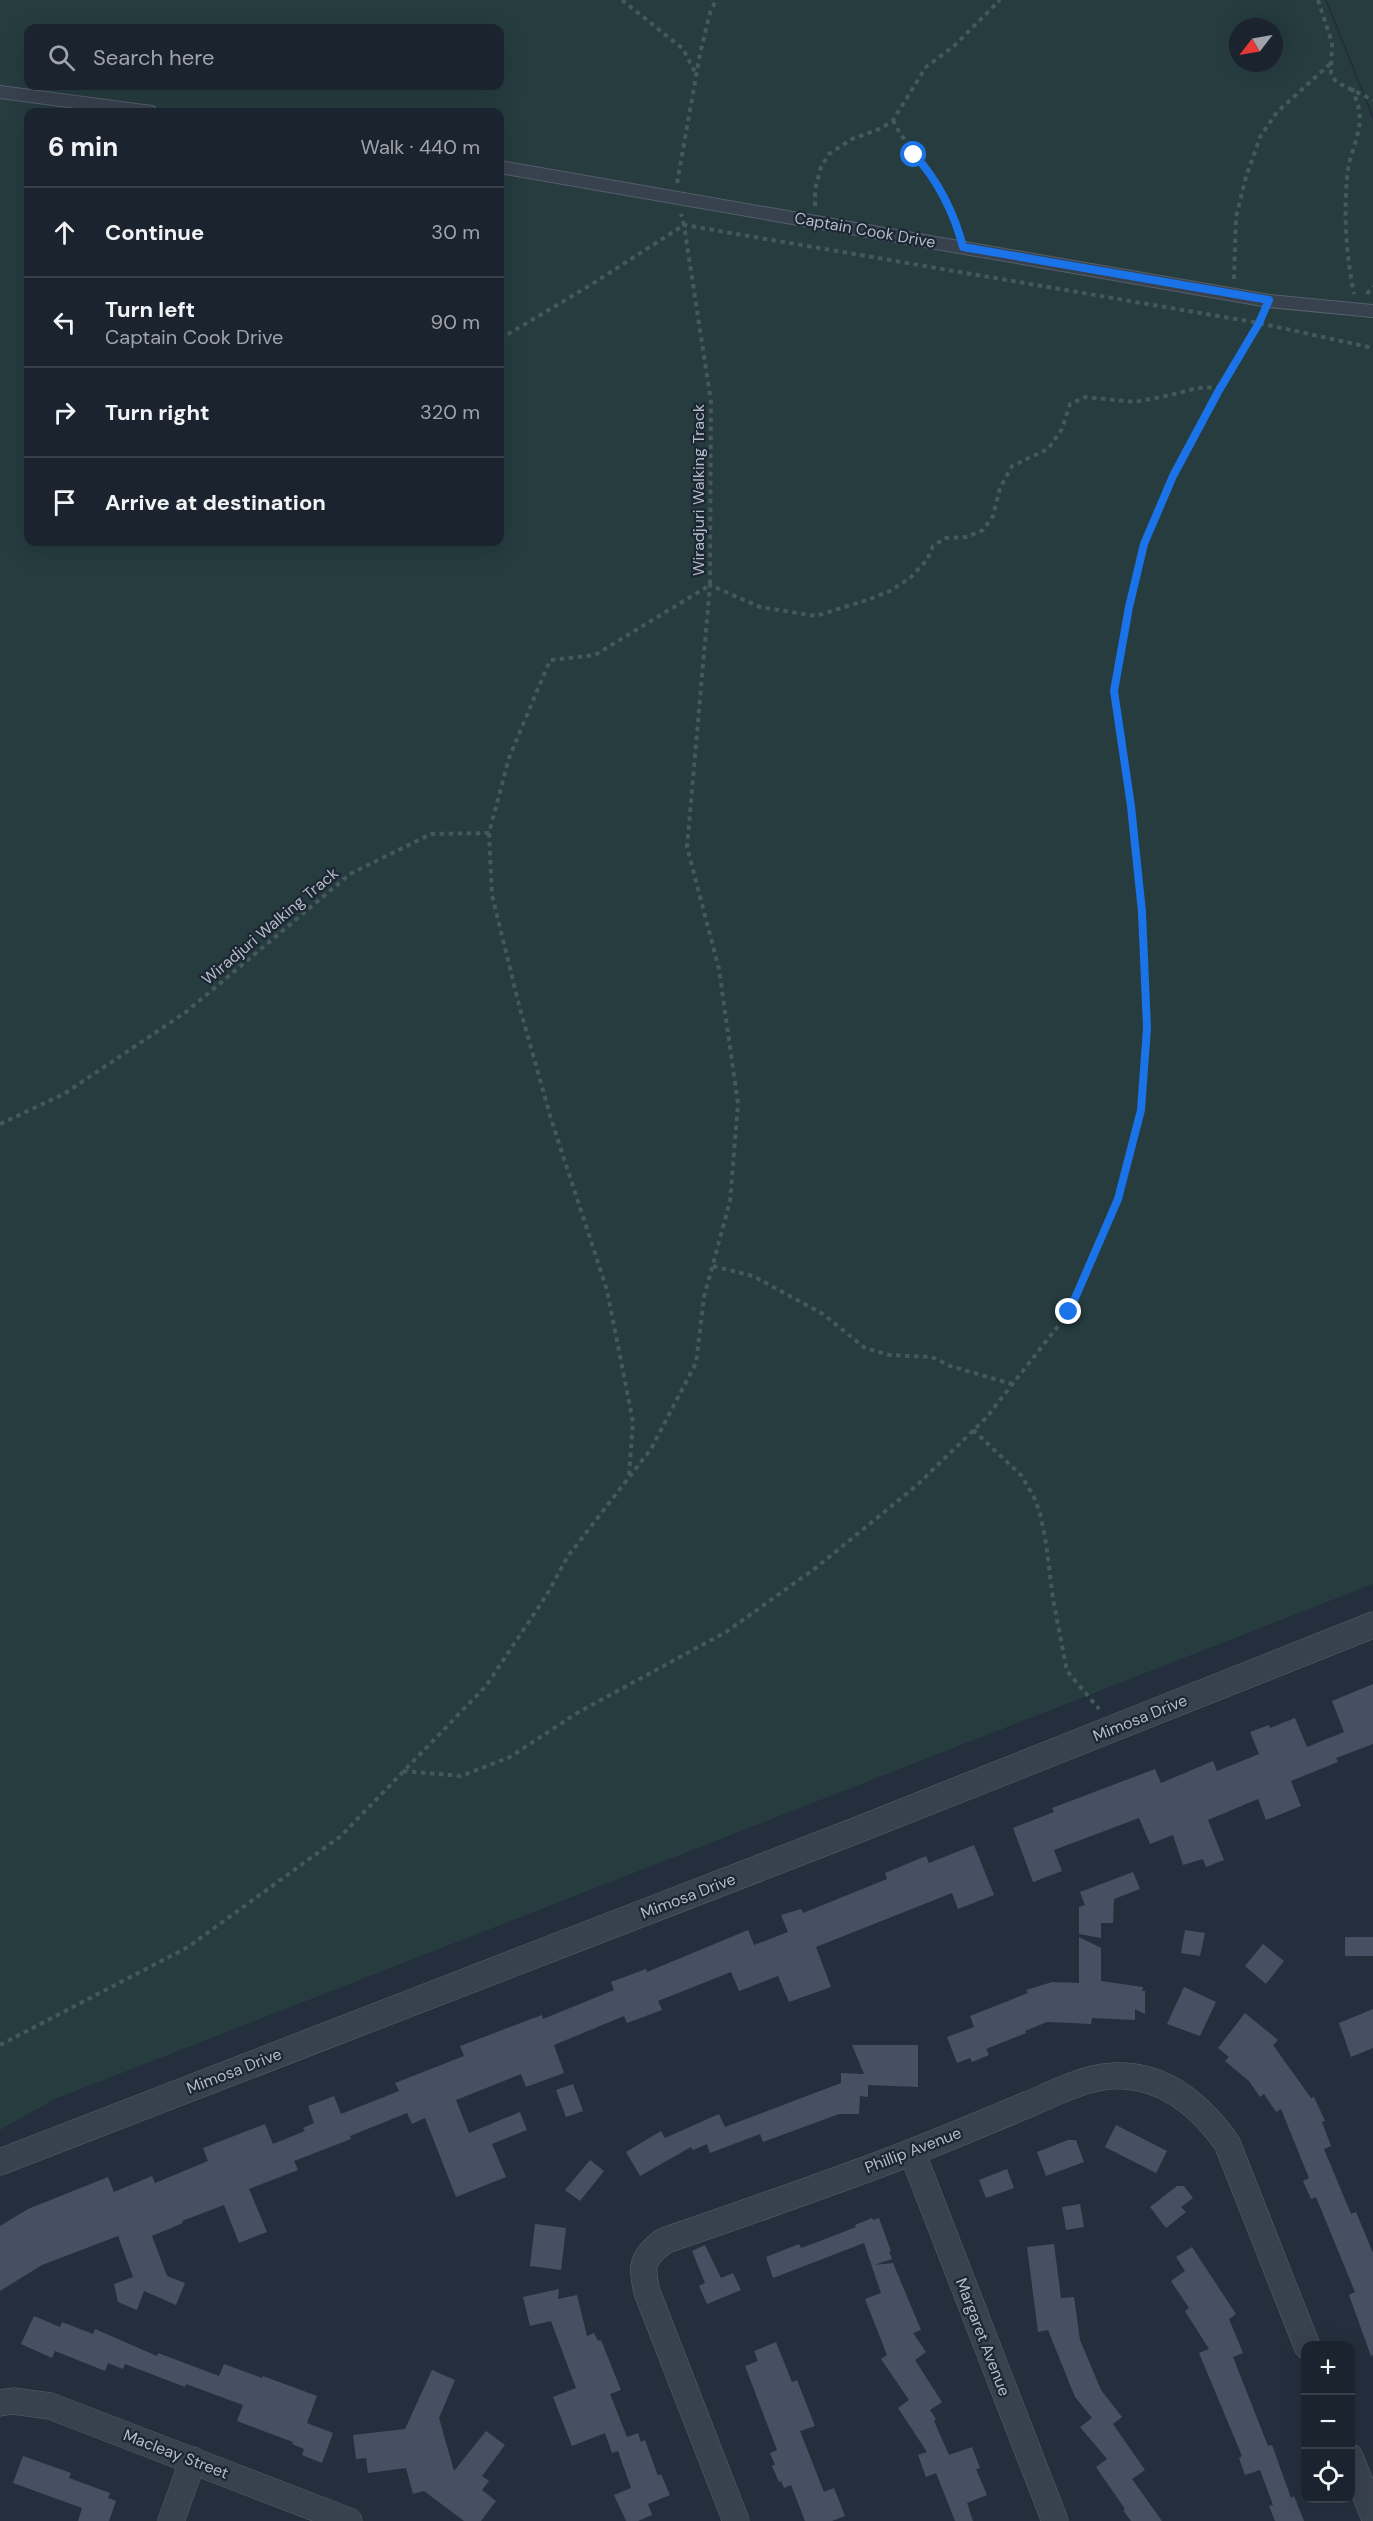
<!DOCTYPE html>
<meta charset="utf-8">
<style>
body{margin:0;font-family:"DM Sans",sans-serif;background:#242b36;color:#f1f3f6}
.controls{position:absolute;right:18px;bottom:18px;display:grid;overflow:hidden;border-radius:12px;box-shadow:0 6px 24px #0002}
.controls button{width:54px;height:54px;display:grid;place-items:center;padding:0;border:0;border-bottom:2px solid #39404a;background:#1b232e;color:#f1f3f6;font:30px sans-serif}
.compass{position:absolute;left:1229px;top:18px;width:54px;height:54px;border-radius:50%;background:#1b232e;box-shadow:0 6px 24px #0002;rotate:239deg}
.stop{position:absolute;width:18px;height:18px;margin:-14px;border:4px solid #1a73e8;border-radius:50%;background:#fff}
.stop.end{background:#1a73e8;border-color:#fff;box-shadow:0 2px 6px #0008}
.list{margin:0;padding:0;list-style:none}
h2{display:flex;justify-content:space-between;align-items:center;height:78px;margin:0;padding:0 24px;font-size:26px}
h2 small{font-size:20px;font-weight:400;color:#a0a4aa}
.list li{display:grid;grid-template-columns:39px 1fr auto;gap:18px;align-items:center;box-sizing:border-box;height:90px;padding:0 24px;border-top:2px solid #39404a}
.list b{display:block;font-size:22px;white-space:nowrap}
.list p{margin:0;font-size:20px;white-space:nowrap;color:#a0a4aa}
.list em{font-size:20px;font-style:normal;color:#a0a4aa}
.icon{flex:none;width:33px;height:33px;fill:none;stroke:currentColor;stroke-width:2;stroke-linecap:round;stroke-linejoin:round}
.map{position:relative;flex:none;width:1373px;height:2521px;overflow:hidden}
.search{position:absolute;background:#1b232e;box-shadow:0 6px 24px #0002;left:24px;top:24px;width:480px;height:66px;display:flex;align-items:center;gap:15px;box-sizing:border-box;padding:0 21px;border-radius:12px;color:#a0a4aa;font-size:22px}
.panel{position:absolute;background:#1b232e;box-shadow:0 6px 24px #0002;left:24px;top:108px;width:480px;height:438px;border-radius:12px}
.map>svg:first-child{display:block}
.green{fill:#263c3f;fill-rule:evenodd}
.building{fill:#455162}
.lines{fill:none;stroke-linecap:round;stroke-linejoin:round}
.lane-casing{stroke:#565f6c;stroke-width:14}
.street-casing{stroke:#565f6c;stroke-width:27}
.path{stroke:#44595c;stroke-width:4;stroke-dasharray:4.5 4.5;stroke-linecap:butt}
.lane{stroke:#38414e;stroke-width:12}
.street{stroke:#38414e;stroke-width:26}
.route{stroke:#1a73e8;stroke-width:8}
.labels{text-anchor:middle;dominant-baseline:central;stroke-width:4.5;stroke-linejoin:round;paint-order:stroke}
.street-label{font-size:16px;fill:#b4bcc9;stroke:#1d2633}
</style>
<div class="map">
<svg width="1373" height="2521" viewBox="0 0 1373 2521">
<rect width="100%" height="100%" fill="#242f3e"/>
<path class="green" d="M0,0H1325L1373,120V1584L55,2099L0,2130ZM1238,27H1274V63H1238ZM28,28H500V86H28ZM28,112H500V542H28Z
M1327,0H1373V115Z"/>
<path class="building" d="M1373,1684V1744L1336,1758L1338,1762L1291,1781L1301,1806L1266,1820L1258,1799L1208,1820L1224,1860L1206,1867L1203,1859L1183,1865L1173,1835L1150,1844L1139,1818L1054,1850L1062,1871L1033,1882L1013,1828L1054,1812L1052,1808L1155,1769L1161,1783L1213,1761L1217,1771L1259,1754L1250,1732L1269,1725L1270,1728L1295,1718L1307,1747L1344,1732L1332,1701Z
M974,1845L994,1895L958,1909L952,1893L816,1947L831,1987L789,2002L778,1976L739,1991L731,1972L658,2001L662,2010L627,2023L624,2016L554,2045L564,2073L526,2087L521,2074L456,2100L469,2133L520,2112L527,2130L492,2144L506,2177L456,2197L425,2118L412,2124L407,2113L350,2136L351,2139L294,2161L298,2170L249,2189L267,2232L239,2243L224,2205L182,2221L183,2223L152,2236L167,2276L185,2283L176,2305L144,2291L137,2310L118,2302L114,2284L133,2277L118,2236L42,2265L0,2291V2226L28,2209L108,2177L114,2192L152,2176L155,2183L208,2161L203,2148L265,2124L273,2144L305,2131L303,2128L314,2123L308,2106L334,2096L341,2114L399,2091L395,2083L464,2056L460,2046L542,2015L543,2019L614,1990L611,1982L646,1969L647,1972L748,1930L754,1945L788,1932L781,1915L801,1909L803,1913L887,1879L885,1873L926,1856L929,1863Z
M1133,1872L1140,1889L1114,1899L1113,1923H1101V1938L1079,1934V1907L1085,1905L1080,1892Z
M1185,1930L1205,1933L1200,1956L1181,1953Z
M1079,1937L1101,1948V1981L1143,1987L1142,1991H1145V2014L1135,2009V2020L1092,2018L1091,2024L1047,2022L1025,2031L1026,2033L986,2049L989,2055L972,2062L970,2058L957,2063L947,2037L974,2027L970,2016L1028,1993L1026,1990L1052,1982L1079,1983Z
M1345,1937H1373V1956H1345Z
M1263,1944L1284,1961L1266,1984L1245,1966Z
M1184,1987L1216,2002L1200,2036L1167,2024Z
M1373,2009V2048L1351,2057L1339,2023Z
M1245,2013L1278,2040L1273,2045L1311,2098L1314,2097L1325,2121L1322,2122L1331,2146L1324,2149L1351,2214L1356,2212L1373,2253V2355L1371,2356L1349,2295L1355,2292L1316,2197L1311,2199L1303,2181L1309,2178L1281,2109L1276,2112L1264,2094L1260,2097L1249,2081L1225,2061L1229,2057L1218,2048Z
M852,2045H918V2087L868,2085V2097L860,2096L859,2114H839L763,2142L760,2134L710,2153L707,2144L693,2150L691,2147L640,2176L626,2152L661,2131L665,2138L719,2114L725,2127L841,2083V2073L864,2074Z
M573,2084L583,2111L566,2117L556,2090Z
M1116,2125L1167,2151L1156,2173L1105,2147Z
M1068,2140H1076L1084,2162L1046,2176L1037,2152Z
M590,2160L604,2171L580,2201L565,2190Z
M1007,2169L1014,2188L986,2198L979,2180Z
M1177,2186H1184L1193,2198L1181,2207L1186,2212L1166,2228L1150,2207Z
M1080,2204L1084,2227L1066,2230L1062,2207Z
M872,2218L873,2220L879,2218L891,2251L889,2252L892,2259L874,2265L893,2263L921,2330L913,2333L926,2352L915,2360L942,2402L930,2410L936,2419L934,2421L949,2455L972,2447L980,2468L976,2469L987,2495L967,2503L973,2521H955L936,2473L926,2477L918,2455L927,2452L898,2408L909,2400L881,2359L887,2355L865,2299L881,2293L864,2243L773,2278L766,2257L799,2244L801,2248L815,2243L856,2227L855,2225Z
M535,2224L566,2228L561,2270L530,2266Z
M1054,2244L1061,2298L1074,2297L1080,2340L1101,2390L1122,2417L1113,2424L1145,2470L1132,2479L1162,2521H1131L1123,2510L1125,2509L1096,2467L1107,2459L1080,2427L1092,2418L1075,2397L1048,2330L1038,2332L1027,2247Z
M705,2245L721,2278L733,2273L741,2290L707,2304L699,2286L705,2283L692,2251Z
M1192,2247L1236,2314L1229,2319L1243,2353L1233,2357L1268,2446L1272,2445L1291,2498L1294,2496L1304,2521H1275L1269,2506L1273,2505L1260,2470L1245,2475L1239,2458L1242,2456L1199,2353L1209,2349L1185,2311L1189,2308L1171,2281L1185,2271L1176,2257Z
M559,2289L558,2299L577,2295L587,2336L594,2333L598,2341L601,2340L621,2390L610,2394L627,2437L638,2433L641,2442L645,2440L658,2476L661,2474L670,2495L648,2504L652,2515L638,2521H626L614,2495L631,2488L618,2451L612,2453L605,2433L572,2446L553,2397L576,2388L551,2321L530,2326L523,2297Z
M34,2316L60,2327L62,2322L93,2334L95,2329L157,2356L158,2353L219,2376L224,2364L262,2378L263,2376L317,2396L307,2423L333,2433L322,2463L302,2455L304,2449L292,2444L293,2442L237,2421L243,2405L186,2384L185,2387L125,2364L123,2369L108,2363L105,2371L55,2351L52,2358L21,2344Z
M776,2342L792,2382L797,2380L815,2426L800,2431L824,2492L834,2488L845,2516L832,2521H805L791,2485L784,2488L781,2481L779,2482L772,2466L775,2465L770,2453L777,2450L745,2366L758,2361L754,2351Z
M432,2370L455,2380L439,2418L454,2471L486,2431L505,2445L482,2476L489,2481L482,2490L496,2501L481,2521H464L424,2491L413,2494L406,2468L368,2473L366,2458L356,2459L353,2435L405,2429Z
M23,2456L71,2473L69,2478L110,2493L108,2498L116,2501L109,2521H78L82,2508L13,2483Z"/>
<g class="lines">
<defs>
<path id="lane" d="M0,92L151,112
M500,167L1269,301L1373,311"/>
<path id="street" d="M912,2152L1055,2521
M0,2162L860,1829L1373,1625
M0,2403L13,2401L50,2406L349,2521
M1350,2457L1373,2514
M171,2521L193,2460
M736,2521L647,2292C641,2265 641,2259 664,2241C747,2212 830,2184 912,2152C951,2137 990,2120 1029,2104C1060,2091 1091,2074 1124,2076C1169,2078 1202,2108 1227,2143L1307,2346"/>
</defs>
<use href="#lane" class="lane-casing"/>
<use href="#street" class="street-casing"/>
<path class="path" d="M622,0L683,49L696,74
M1318,0L1332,43L1331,73L1336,82L1373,100
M1352,88C1354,95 1358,103 1359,110C1363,131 1351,149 1348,169C1343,210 1346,254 1354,294
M893,120C901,138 913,150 924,166C936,181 954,213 959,232
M677,183L700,54L710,13L716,0
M815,206V189L821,167L829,154L852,139L882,128L893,120L926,67L954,46L1000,0
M1234,279L1236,217L1246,177L1260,137L1277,112L1330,64
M1367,294L1373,286
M500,339L589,286L684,225L681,214
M489,833L492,895L519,1005L551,1119L607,1290L633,1422L629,1476
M0,1124L64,1094L186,1012L350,874L431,834L489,833L509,758L550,660L595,655L710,585L711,402L684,225L1259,323L1373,348
M713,1266L753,1276L823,1314L865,1348L889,1355L932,1357L950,1366L1012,1384
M973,1430L1021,1475L1034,1497L1040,1513L1046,1543L1053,1599L1067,1671L1099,1709
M403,1771L461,1776L510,1757L577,1713L726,1632L817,1567L916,1486L986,1418L1069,1312L1118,1199L1141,1110L1147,1028L1141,912L1131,806L1114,691L1129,607L1145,544L1173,476L1262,315
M0,2045L188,1947L341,1836L486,1686L546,1596L568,1556L651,1449L696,1363L704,1297L730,1201L738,1104L719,969L687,847L710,585L760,607L816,616L867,600L890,591L910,578L927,560L933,546L946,538L967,537L983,530L993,516L1000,488L1012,466L1048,449L1062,429L1070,404L1085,397L1135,402L1171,395L1197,388L1221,387"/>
<use href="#lane" class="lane"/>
<use href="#street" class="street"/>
</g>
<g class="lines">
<path class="route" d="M914,155C938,179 955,216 963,247L1269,300L1259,323L1218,392L1173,476L1144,544L1129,607L1114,691L1131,806L1142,912L1147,1028L1141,1110L1118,1199L1069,1312"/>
</g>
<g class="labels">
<g class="street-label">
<text transform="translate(865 230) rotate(10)">Captain Cook Drive</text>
<text transform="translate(698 490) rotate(-90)">Wiradjuri Walking Track</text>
<text transform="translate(270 926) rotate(-40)">Wiradjuri Walking Track</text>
<text transform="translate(1140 1718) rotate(-22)">Mimosa Drive</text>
<text transform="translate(688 1896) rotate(-21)">Mimosa Drive</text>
<text transform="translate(234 2071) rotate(-21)">Mimosa Drive</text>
<text transform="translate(913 2150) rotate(-21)">Phillip Avenue</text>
<text transform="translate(983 2337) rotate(69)">Margaret Avenue</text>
<text transform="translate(176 2454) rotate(21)">Macleay Street</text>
</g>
</g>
</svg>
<div class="controls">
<button>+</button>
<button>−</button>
<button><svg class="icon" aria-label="locate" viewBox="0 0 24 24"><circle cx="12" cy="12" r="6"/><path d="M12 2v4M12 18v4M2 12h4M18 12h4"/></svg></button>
</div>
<svg class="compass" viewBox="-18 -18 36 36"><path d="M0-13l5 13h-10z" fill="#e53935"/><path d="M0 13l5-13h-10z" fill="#a0a4aa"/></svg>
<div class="stop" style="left:914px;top:155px"></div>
<div class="stop end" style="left:1069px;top:1312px"></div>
<div class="search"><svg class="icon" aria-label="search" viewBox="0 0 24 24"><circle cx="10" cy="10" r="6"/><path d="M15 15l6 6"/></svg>Search here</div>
<section class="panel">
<h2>6 min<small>Walk · 440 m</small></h2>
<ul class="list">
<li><svg class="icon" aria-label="ahead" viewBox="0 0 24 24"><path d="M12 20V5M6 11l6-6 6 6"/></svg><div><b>Continue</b></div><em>30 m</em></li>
<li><svg class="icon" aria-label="left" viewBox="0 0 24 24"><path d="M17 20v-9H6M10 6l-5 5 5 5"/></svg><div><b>Turn left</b><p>Captain Cook Drive</p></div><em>90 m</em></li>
<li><svg class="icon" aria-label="right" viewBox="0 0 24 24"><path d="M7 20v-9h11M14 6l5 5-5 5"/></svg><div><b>Turn right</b></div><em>320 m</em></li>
<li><svg class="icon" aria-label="arrive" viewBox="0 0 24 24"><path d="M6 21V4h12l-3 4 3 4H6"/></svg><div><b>Arrive at destination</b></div></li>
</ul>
</section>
</div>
